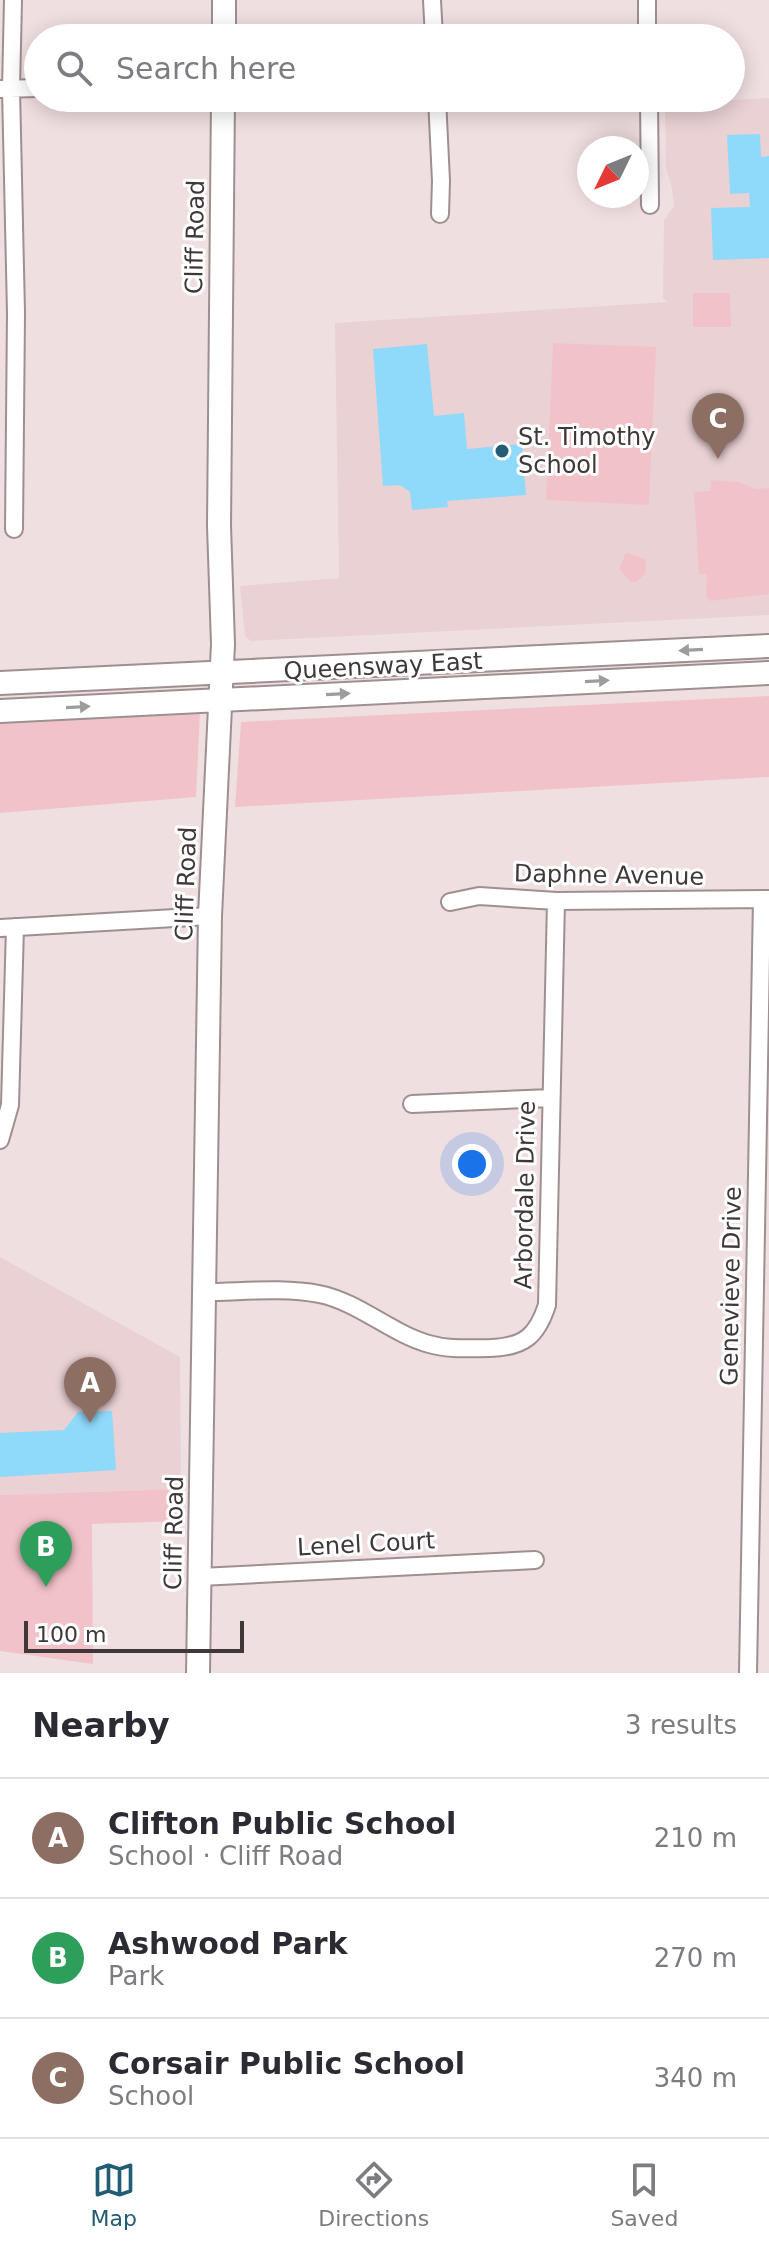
<!DOCTYPE html>
<meta charset="utf-8">
<style>
body{margin:0;font-family:"DejaVu Sans",sans-serif;background:#f2f2f3;color:#2b2b33}
.compass{position:absolute;left:577px;top:136px;width:72px;height:72px;border-radius:50%;background:#fff;box-shadow:0 4px 20px #0003;rotate:227deg}
.scale{position:absolute;left:24px;bottom:20px;width:220px;box-sizing:border-box;padding-left:8px;border:4px solid #3f3839;border-top:0;font-size:22px;line-height:28px;white-space:nowrap;color:#3f3839;-webkit-text-stroke:6px #fff;paint-order:stroke}
.you{position:absolute;left:472px;top:1164px;width:28px;height:28px;margin:-20px;border:6px solid #fff;border-radius:50%;background:#1a73e8;box-shadow:0 0 0 12px #1a73e833}
.badge{display:grid;place-items:center;width:52px;height:52px;border-radius:50%;background:#225d75;color:#fff;font-size:26px;font-weight:700}
.pin{position:absolute;translate:-50% -66px;filter:drop-shadow(0 2px 4px #0008)}
.pin::after{content:'';position:absolute;top:42px;width:28px;height:24px;background:inherit;clip-path:polygon(0 0,100% 0,50% 100%)}
.list{margin:0;padding:0;list-style:none}
h2{display:flex;justify-content:space-between;align-items:center;height:104px;margin:0;padding:0 32px;font-size:34px}
h2 small{font-size:26px;font-weight:400;color:#7c7c81}
.list li{display:grid;grid-template-columns:52px 1fr auto;gap:24px;align-items:center;box-sizing:border-box;height:120px;padding:0 32px;border-top:2px solid #e1e1e2}
.list b{display:block;font-size:30px;white-space:nowrap}
.list p{margin:0;font-size:26px;white-space:nowrap;color:#7c7c81}
.list em{font-size:26px;font-style:normal;color:#7c7c81}
.icon{flex:none;width:44px;height:44px;fill:none;stroke:currentColor;stroke-width:2;stroke-linecap:round;stroke-linejoin:round}
.map{position:relative;flex:none;width:769px;height:1673px;overflow:hidden}
.search{position:absolute;background:#fff;box-shadow:0 4px 20px #0003;left:24px;right:24px;top:24px;height:88px;display:flex;align-items:center;gap:20px;box-sizing:border-box;padding:0 28px;border-radius:44px;color:#7c7c81;font-size:30px}
.sheet{height:464px;background:#fff}
nav{display:flex;justify-content:space-around;align-items:center;box-sizing:border-box;height:112px;border-top:2px solid #e1e1e2;background:#fff;font-size:22px;color:#7c7c81}
nav a{display:grid;justify-items:center;gap:4px}
nav .on{color:#225d75}
.map>svg:first-child{display:block}
.built{fill:#ead1d4}
.green{fill:#f1c3c9}
.building{fill:#8fd9fb}
.lines{fill:none;stroke-linecap:round;stroke-linejoin:round}
.street-casing{stroke:#9e8f91;stroke-width:20}
.secondary-casing{stroke:#9e8f91;stroke-width:26}
.street{stroke:#fff;stroke-width:16}
.secondary{stroke:#fff;stroke-width:22}
.oneway{fill:#9f9c9c}
.poi-dot{fill:#225d75;stroke:#fff;stroke-width:3}
.labels{text-anchor:middle;dominant-baseline:central;stroke-width:6;stroke-linejoin:round;paint-order:stroke}
.street-label{font-size:24px;fill:#3f3839;stroke:#fff}
.poi-label{font-size:24px;fill:#3f3839;stroke:#fff;text-anchor:start}
</style>
<div class="map">
<svg width="769" height="1673" viewBox="0 0 769 1673">
<rect width="100%" height="100%" fill="#f0dfe1"/>
<path class="built" d="M769,98V615L251,641L245,636L240,586L339,578L335,323L667,302L663,298L664,220L674,206L672,189L666,167L665,104Z
M0,1257L180,1357L181,1489L0,1495Z"/>
<path class="green" d="M693,293H730L731,327H693Z
M553,343L656,347L649,505L546,500Z
M711,480L739,482L756,489L769,488V594L710,601L706,597L707,574H699L694,492L710,491Z
M626,553L646,559L645,574L636,582H631L619,569Z
M769,696V777L235,807L241,722Z
M200,711L196,797L0,813V723Z
M181,1489V1521L92,1524L93,1664L0,1651V1495Z"/>
<path class="building" d="M760,134L761,157L769,156V258L713,260L711,208L750,207L749,193L730,194L727,135Z
M427,344L434,416L464,413L467,449L522,444L526,495L447,501L448,507L412,510L410,492L400,485L383,486L373,349Z
M112,1411L116,1470L0,1477V1433L64,1430L78,1412Z"/>
<g class="lines">
<defs>
<path id="street" d="M13,0L11,89L16,313L14,529
M432,0L434,38
M647,38V0
M0,89L38,88
M437,98L441,181L440,214
M649,98L650,205
M450,902L479,896L556,901L769,899
M0,928L210,916
M412,1104L551,1098
M0,1140L10,1105L15,927
M203,1292C241,1292 282,1287 319,1294C359,1302 390,1333 429,1344C449,1350 469,1348 490,1348C524,1347 537,1336 547,1305L556,901
M200,1577L535,1560
M748,1673L762,899"/>
<path id="secondary" d="M224,38V0
M0,683L769,646
M0,711L769,673
M198,1673L210,916L223,644L219,526L223,98"/>
</defs>
<use href="#street" class="street-casing"/>
<use href="#secondary" class="secondary-casing"/>
<use href="#street" class="street"/>
<use href="#secondary" class="secondary"/>
</g>
<defs><path id="oneway-solid" d="M-6-.8H1V-3.2L6.5 0L1 3.2V.8H-6Z" transform="scale(2)"/></defs>
<g class="oneway">
<use href="#oneway-solid" transform="translate(691 650) rotate(177)"/>
<use href="#oneway-solid" transform="translate(597 681) rotate(-3)"/>
<use href="#oneway-solid" transform="translate(338 694) rotate(-3)"/>
<use href="#oneway-solid" transform="translate(78 707) rotate(-3)"/>
</g>
<circle class="poi-dot" cx="502" cy="451" r="8"/>
<g class="labels">
<g class="street-label">
<text transform="translate(195 237) rotate(-89)">Cliff Road</text>
<text transform="translate(383 666) rotate(-3)">Queensway East</text>
<text transform="translate(609 875) rotate(1)">Daphne Avenue</text>
<text transform="translate(186 884) rotate(-88)">Cliff Road</text>
<text transform="translate(525 1195) rotate(-89)">Arbordale Drive</text>
<text transform="translate(731 1286) rotate(-89)">Genevieve Drive</text>
<text transform="translate(174 1533) rotate(-89)">Cliff Road</text>
<text transform="translate(366 1544) rotate(-3)">Lenel Court</text>
</g>
<g class="poi-label">
<text x="518" y="437">St. Timothy<tspan x="518" dy="28">School</tspan></text>
</g>
</g>
</svg>
<svg class="compass" viewBox="-18 -18 36 36"><path d="M0-13l5 13h-10z" fill="#e53935"/><path d="M0 13l5-13h-10z" fill="#7c7c81"/></svg>
<div class="scale">100 m</div>
<div class="you"></div>
<div class="pin badge" style="left:90px;top:1423px;background:#8d6e63">A</div>
<div class="pin badge" style="left:46px;top:1587px;background:#2e9e5b">B</div>
<div class="pin badge" style="left:718px;top:459px;background:#8d6e63">C</div>
<div class="search"><svg class="icon" aria-label="search" viewBox="0 0 24 24"><circle cx="10" cy="10" r="6"/><path d="M15 15l6 6"/></svg>Search here</div>
</div>
<section class="sheet">
<h2>Nearby<small>3 results</small></h2>
<ul class="list">
<li><span class="badge" style="background:#8d6e63">A</span><div><b>Clifton Public School</b><p>School · Cliff Road</p></div><em>210 m</em></li>
<li><span class="badge" style="background:#2e9e5b">B</span><div><b>Ashwood Park</b><p>Park</p></div><em>270 m</em></li>
<li><span class="badge" style="background:#8d6e63">C</span><div><b>Corsair Public School</b><p>School</p></div><em>340 m</em></li>
</ul>
</section>
<nav>
<a class="on"><svg class="icon" aria-label="map" viewBox="0 0 24 24"><path d="M3 6l6-2 6 2 6-2v14l-6 2-6-2-6 2zM9 4v14M15 6v14"/></svg>Map</a>
<a><svg class="icon" aria-label="directions" viewBox="0 0 24 24"><path d="M12 3l9 9-9 9-9-9zM9 14v-3h6M13 9l2 2-2 2"/></svg>Directions</a>
<a><svg class="icon" aria-label="saved" viewBox="0 0 24 24"><path d="M7 4h10v16l-5-4-5 4z"/></svg>Saved</a>
</nav>
